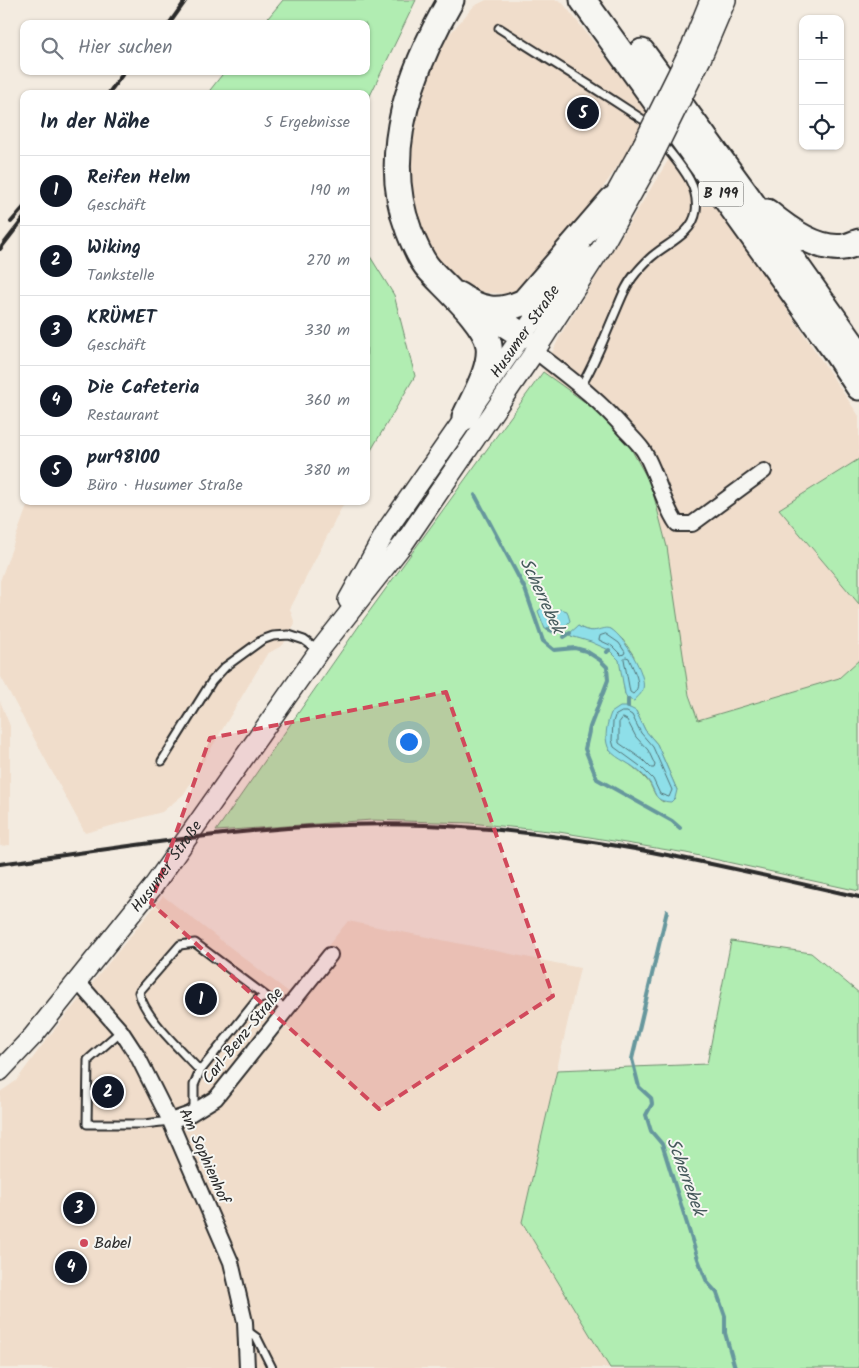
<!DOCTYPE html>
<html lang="de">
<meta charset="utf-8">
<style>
body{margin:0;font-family:Kalam,sans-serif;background:#f2f2f3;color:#1f2937}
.controls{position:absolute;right:15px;top:15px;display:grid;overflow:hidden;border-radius:10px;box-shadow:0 1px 4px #0004}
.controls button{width:45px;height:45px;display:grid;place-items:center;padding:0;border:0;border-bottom:1px solid #e0e1e3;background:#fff;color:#1f2937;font:25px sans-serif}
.you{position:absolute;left:408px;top:741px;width:18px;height:18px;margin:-12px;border:4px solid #fff;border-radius:50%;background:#1a73e8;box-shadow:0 0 0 8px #1a73e833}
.badge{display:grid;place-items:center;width:32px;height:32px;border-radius:50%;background:#111827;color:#fff;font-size:16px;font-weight:700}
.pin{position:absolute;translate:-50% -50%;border:2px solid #fff;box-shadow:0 1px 5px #0006}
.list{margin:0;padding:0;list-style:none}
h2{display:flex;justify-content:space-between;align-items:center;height:65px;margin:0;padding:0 20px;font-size:21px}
h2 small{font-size:16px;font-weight:400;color:#747a83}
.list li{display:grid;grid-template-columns:32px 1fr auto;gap:15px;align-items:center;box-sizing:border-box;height:70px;padding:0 20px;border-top:1px solid #e0e1e3}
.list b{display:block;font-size:19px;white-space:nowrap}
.list p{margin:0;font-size:16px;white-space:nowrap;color:#747a83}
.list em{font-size:16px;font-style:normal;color:#747a83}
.icon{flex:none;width:28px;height:28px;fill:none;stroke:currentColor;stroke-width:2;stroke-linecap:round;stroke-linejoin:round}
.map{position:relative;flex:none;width:859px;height:1368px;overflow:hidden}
.search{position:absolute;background:#fff;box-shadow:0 1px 4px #0004;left:20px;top:20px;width:350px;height:55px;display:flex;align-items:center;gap:12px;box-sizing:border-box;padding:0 18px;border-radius:10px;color:#747a83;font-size:19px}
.panel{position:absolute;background:#fff;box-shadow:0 1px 4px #0004;left:20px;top:90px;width:350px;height:415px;border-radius:10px}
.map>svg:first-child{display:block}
.built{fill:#f0ddcb}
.green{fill:#b1edb2;stroke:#6e8c6e;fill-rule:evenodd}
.water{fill:#8edfe9;stroke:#66979d}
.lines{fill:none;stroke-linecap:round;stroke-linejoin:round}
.shore{stroke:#537377;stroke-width:1}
.stream{stroke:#66979d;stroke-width:4}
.lane-casing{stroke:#2b2b2b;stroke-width:11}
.street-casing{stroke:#2b2b2b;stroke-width:18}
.secondary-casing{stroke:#2b2b2b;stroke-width:22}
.highway-casing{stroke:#2b2b2b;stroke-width:29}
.lane{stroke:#f6f6f2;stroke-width:7}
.street{stroke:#f6f6f2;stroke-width:14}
.secondary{stroke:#f6f6f2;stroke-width:19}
.highway{stroke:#f6f6f2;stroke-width:25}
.rail{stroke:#2b2b2b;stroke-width:4}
.secondary-bridge-casing{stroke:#2b2b2b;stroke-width:22;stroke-linecap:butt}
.secondary-bridge{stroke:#f6f6f2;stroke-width:19}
.marked{fill:#d1495b;fill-opacity:0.2;stroke:#d1495b;stroke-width:4;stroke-dasharray:10 6;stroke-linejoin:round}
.poi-dot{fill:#d1495b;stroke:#f6f6f2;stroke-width:2}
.labels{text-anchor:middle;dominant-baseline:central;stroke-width:4;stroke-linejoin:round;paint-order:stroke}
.shield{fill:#f6f6f2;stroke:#686867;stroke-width:1}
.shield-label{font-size:15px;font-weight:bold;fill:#2b2b2b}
.street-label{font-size:16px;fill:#2b2b2b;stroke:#f6f6f2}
.poi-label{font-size:16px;fill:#2b2b2b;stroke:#f6f6f2;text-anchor:start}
.water-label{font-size:18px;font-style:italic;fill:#44585a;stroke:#f6f6f2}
</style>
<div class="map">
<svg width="859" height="1368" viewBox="0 0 859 1368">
<rect width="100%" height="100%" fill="#f3ebe0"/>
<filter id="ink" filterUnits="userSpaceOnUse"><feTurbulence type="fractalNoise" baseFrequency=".02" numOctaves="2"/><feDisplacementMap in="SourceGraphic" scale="10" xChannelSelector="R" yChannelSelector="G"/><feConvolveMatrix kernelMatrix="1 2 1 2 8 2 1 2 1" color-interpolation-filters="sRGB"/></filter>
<g filter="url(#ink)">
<path class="built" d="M486,0H558L562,2L650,113L637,138L585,214L535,275L512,294L476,292L450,278L419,230L407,180L410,136L419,96L440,45L474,6Z
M677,146L859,416V459L779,509L859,604V660L839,678L698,720L603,415L543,372L561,334Z
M29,501H345L290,609L295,624L283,645L267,654L184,794L162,812L85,833L0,675V581Z
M0,701L10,726V845L0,846Z
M163,896L290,993L348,921L580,968L522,1222L610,1368H0V1092L16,1081L46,1040Z"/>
<path class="green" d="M283,0H416L366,104V94H207L225,71H366V24H263Z
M366,250L394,295L415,376L367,457Z
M543,372L603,415L630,447L651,485L667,547L689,695L698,720L839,678L859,660V891L686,853L559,832L470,823L372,820L216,831L361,623ZM578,626C588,633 598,631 611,629L623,640L634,656L625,694C623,684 623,672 620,662C614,645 586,640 571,636ZM636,711L645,730L657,744L677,790L663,802C652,795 654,788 647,780C636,768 622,759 609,750Z
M859,459V604L779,509Z
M731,941L811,953L859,993V1368H610L522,1222L557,1070L707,1064Z"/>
<path class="water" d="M542,608H545L549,611L552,624L548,629H545L538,611Z
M561,609L567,611L570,621L564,627H560L555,618V613Z
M578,626C594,637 603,625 611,629C624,637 647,674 643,689C642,694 637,697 634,701L628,699L625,694L619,660L609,650L591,642L571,636L570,633Z
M620,707H628L636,711L645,730L657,744L677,790L675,798L671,802C654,801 657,795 650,783C647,778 641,773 636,769C628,762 612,757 608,747C604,737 607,723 611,713Z"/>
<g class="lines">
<path class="shore" d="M606,634L619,643L625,652L624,654L621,655L612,646L599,640L600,636Z
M626,657L629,658C633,670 644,685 633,694L630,692L624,659Z
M622,712H627L632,715L641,733L653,747L672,790L669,797L660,794L653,779L640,766L614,747L612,740L613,722L615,716Z
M623,718L627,720L636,737L648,750L655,765L654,768H651L643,760L619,743V723Z"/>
<path class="stream" d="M475,495L525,589L543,641L554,650L575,648L586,651L600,660L607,667L608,680L590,727L585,749L597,779L672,821L680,828
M548,629L554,632
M564,637L570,633
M607,652L609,650
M628,707V699
M667,911L632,1059L639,1087L651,1098L652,1104L646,1115L651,1131L662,1144L698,1259L707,1282L717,1293L725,1316V1333L735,1368"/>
<defs>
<path id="lane" d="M499,28L608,97L645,121L651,127
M581,386C595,363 604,338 615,313C621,299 626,284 636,273C642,266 648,259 655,254C670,242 693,233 696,211C700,184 677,162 662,142
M162,761L212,681L225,667L262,640L273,636L289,635L304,640L319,651
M121,1031L88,1060L87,1124H144L170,1121
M200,1071C182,1051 144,1017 139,992L180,945L195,943L267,997
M194,1111V1085L200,1071L257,1000L267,997L287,1009
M246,1330L257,1338L272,1368"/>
<path id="street" d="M535,351C567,376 599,399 625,430C631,436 638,443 643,450C657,472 663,505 677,524H692L764,471
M77,981L121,1031L138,1057L170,1121L231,1262L245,1322L247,1368
M170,1121L190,1114L216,1098L330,955"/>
<g id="secondary">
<path d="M691,47L710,0"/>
<path d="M701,59L726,0"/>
<path d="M606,211L643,144"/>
<path id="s1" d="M348,600L388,528L581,251"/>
<path id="s2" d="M0,1071L33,1036L152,888L319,651L404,543L535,351L602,247L653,156"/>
</g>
<path id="highway" d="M451,0C411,69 379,153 409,231C414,243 420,259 429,269C445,287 486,322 489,346C492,368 474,397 465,417
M583,0L834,349L859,387
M642,52L747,196L859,354
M767,212C786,228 817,251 844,247C849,246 854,244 859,242
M458,295C481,311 498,314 524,302L612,200
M479,308L522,335"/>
</defs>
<use href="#lane" class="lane-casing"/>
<use href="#street" class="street-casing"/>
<use href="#secondary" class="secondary-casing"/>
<use href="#highway" class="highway-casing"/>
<use href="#lane" class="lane"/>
<use href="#street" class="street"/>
<use href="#secondary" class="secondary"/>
<use href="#highway" class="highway"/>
<path class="rail" d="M169,24L186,0
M108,94L125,71
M11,222L24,207
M0,249L24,218
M0,864C141,845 283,819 425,825C572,830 716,864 859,897"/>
<defs>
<path id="secondary-bridge" d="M643,144L691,47
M653,156L701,59"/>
</defs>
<use href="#secondary-bridge" class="secondary-bridge-casing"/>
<use href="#secondary-bridge" class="secondary-bridge"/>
</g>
</g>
<path class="marked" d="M446,692L553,996L379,1109L151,903L210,738Z"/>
<circle class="poi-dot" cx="84" cy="1243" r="5"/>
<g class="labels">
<rect class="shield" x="698.5" y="181.5" width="45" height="25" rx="4"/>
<g class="shield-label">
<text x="721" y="194">B 199</text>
</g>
<g class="street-label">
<text stroke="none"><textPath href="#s1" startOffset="322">Husumer Straße</textPath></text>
<text stroke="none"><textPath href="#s2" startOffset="264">Husumer Straße</textPath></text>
<text transform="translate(243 1036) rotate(-51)">Carl-Benz-Straße</text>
<text transform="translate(204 1156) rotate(66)">Am Sophienhof</text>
</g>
<g class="poi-label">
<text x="94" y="1243">Babel</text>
</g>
<g class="water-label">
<text transform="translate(541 596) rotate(65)">Scherrebek</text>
<text transform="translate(685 1177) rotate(70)">Scherrebek</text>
</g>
</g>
</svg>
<div class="controls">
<button>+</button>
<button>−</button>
<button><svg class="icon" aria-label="locate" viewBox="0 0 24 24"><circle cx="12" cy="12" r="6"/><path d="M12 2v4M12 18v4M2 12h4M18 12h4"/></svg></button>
</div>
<div class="you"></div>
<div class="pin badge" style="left:201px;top:999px">1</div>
<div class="pin badge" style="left:108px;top:1092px">2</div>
<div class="pin badge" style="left:79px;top:1208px">3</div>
<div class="pin badge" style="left:71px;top:1267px">4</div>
<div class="pin badge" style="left:583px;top:113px">5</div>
<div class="search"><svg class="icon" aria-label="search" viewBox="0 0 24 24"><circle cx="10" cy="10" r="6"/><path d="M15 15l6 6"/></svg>Hier suchen</div>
<section class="panel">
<h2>In der Nähe<small>5 Ergebnisse</small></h2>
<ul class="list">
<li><span class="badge">1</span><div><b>Reifen Helm</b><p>Geschäft</p></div><em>190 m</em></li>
<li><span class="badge">2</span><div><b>Wiking</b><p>Tankstelle</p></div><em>270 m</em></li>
<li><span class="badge">3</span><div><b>KRÜMET</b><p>Geschäft</p></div><em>330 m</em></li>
<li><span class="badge">4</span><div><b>Die Cafeteria</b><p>Restaurant</p></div><em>360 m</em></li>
<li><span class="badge">5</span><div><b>pur98100</b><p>Büro · Husumer Straße</p></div><em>380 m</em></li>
</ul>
</section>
</div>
